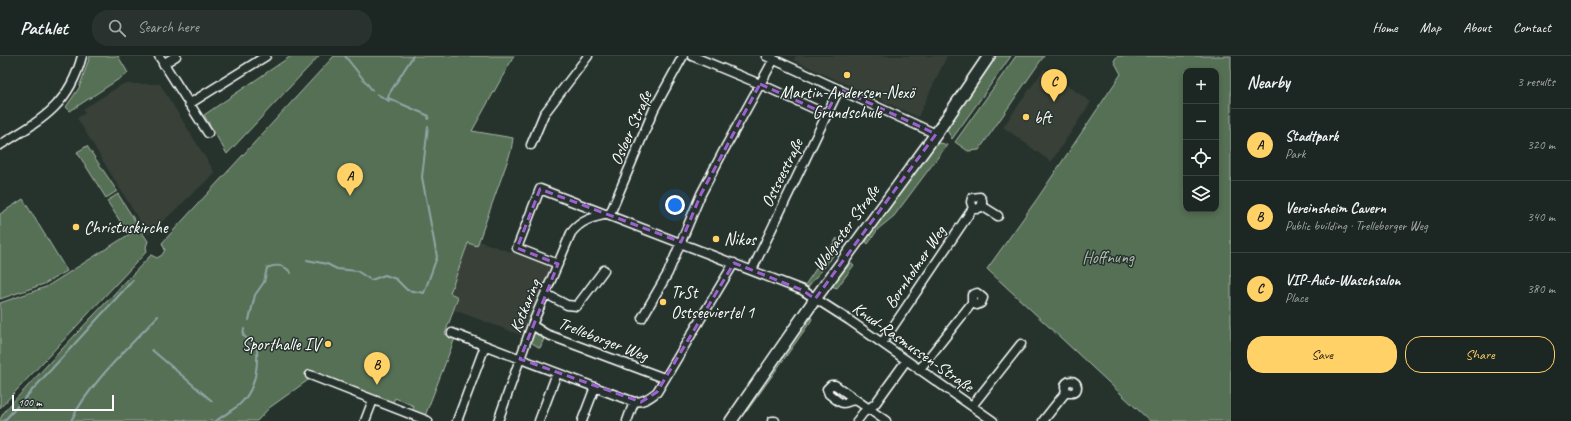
<!DOCTYPE html>
<meta charset="utf-8">
<style>
body{margin:0;font-family:Caveat,sans-serif;background:#29322f;color:#f1f3f6}
.controls{position:absolute;right:12px;top:12px;display:grid;overflow:hidden;border-radius:8px;box-shadow:0 2px 6px #0003}
.controls button{width:36px;height:36px;display:grid;place-items:center;padding:0;border:0;border-bottom:1px solid #3a4340;background:#1c2622;color:#f1f3f6;font:20px sans-serif}
.scale{position:absolute;left:12px;bottom:10px;width:102px;box-sizing:border-box;padding-left:4px;border:2px solid #fff;border-top:0;font-size:11px;line-height:14px;white-space:nowrap;color:#fff;-webkit-text-stroke:3px #26332d;paint-order:stroke}
.you{position:absolute;left:675px;top:149px;width:14px;height:14px;margin:-10px;border:3px solid #fff;border-radius:50%;background:#1a73e8;box-shadow:0 0 0 6px #1a73e833}
.badge{display:grid;place-items:center;width:26px;height:26px;border-radius:50%;background:#ffd166;color:#111;font-size:13px;font-weight:700}
.pin{position:absolute;translate:-50% -33px;filter:drop-shadow(0 1px 2px #0008)}
.pin::after{content:'';position:absolute;top:21px;width:14px;height:12px;background:inherit;clip-path:polygon(0 0,100% 0,50% 100%)}
.list{margin:0;padding:0;list-style:none}
h2{display:flex;justify-content:space-between;align-items:center;height:52px;margin:0;padding:0 16px;font-size:17px}
h2 small{font-size:13px;font-weight:400;color:#a0a5a5}
.list li{display:grid;grid-template-columns:26px 1fr auto;gap:12px;align-items:center;box-sizing:border-box;height:72px;padding:0 16px;border-top:1px solid #3a4340}
.list b{display:block;font-size:15px;white-space:nowrap}
.list p{margin:0;font-size:13px;white-space:nowrap;color:#a0a5a5}
.list em{font-size:13px;font-style:normal;color:#a0a5a5}
.actions{display:flex;gap:8px;padding:12px 16px}
.actions a{flex:1;padding:9px 0;border:1px solid #ffd166;border-radius:16px;text-align:center;font-size:14px;color:#ffd166}
.actions .main{background:#ffd166;color:#111}
.icon{flex:none;width:22px;height:22px;fill:none;stroke:currentColor;stroke-width:2;stroke-linecap:round;stroke-linejoin:round}
.map{position:relative;flex:none;width:1231px;height:365px;overflow:hidden}
header{display:flex;align-items:center;gap:24px;box-sizing:border-box;height:56px;padding:0 20px;background:#1c2622;border-bottom:1px solid #3a4340}
header strong{font-size:19px}
nav{display:flex;gap:22px;margin-inline-start:auto;font-size:14px}
.search{width:280px;height:36px;background:#29322f;display:flex;align-items:center;gap:10px;box-sizing:border-box;padding:0 14px;border-radius:16px;color:#a0a5a5;font-size:15px}
main{display:flex}
aside{flex:1;background:#1c2622}
.map>svg:first-child{display:block}
.built{fill:#393f38}
.green{fill:#556f55;stroke:#aab7aa;fill-rule:evenodd}
.lines{fill:none;stroke-linecap:round;stroke-linejoin:round}
.stream{stroke:#91a6a7;stroke-width:2}
.street-casing{stroke:#fff;stroke-width:11}
.secondary-casing{stroke:#fff;stroke-width:14}
.street{stroke:#26332d;stroke-width:8}
.secondary{stroke:#26332d;stroke-width:11}
.marked{fill:none;stroke:#9c61cf;stroke-width:3;stroke-dasharray:8 5;stroke-linejoin:round}
.poi-dot{fill:#ffd166;stroke:#26332d;stroke-width:1.5}
.labels{text-anchor:middle;dominant-baseline:central;stroke-width:3;stroke-linejoin:round;paint-order:stroke}
.poi-label{font-size:17px;fill:#fff;stroke:#26332d;text-anchor:start}
.street-label{font-size:17px;fill:#fff;stroke:#26332d}
.park-label{font-size:17px;fill:#b2beb2;stroke:#26332d}
</style>
<header>
<strong>Pathlet</strong>
<div class="search"><svg class="icon" aria-label="search" viewBox="0 0 24 24"><circle cx="10" cy="10" r="6"/><path d="M15 15l6 6"/></svg>Search here</div>
<nav><a>Home</a><a>Map</a><a>About</a><a>Contact</a></nav>
</header>
<main>
<div class="map">
<svg width="1231" height="365" viewBox="0 0 1231 365">
<rect width="100%" height="100%" fill="#26332d"/>
<filter id="ink" filterUnits="userSpaceOnUse"><feTurbulence type="fractalNoise" baseFrequency=".025" numOctaves="2"/><feDisplacementMap in="SourceGraphic" scale="8" xChannelSelector="R" yChannelSelector="G"/><feConvolveMatrix kernelMatrix="1 2 1 2 8 2 1 2 1" color-interpolation-filters="sRGB"/></filter>
<g filter="url(#ink)">
<path class="built" d="M796,0H947L918,61L793,4Z
M1044,13L1091,46L1051,106L1003,71Z
M123,28H160L215,117L148,179L77,62L85,57L83,53Z
M479,185L554,211L524,277L521,279L454,254L458,241L450,238L468,187L477,190Z"/>
<path class="green" d="M90,0H118L128,17L70,55L66,51L79,32Z
M291,0H319L227,98L204,59Z
M334,0H514L472,75L513,82L511,95L477,190L468,187L450,237L458,241L445,278L455,282L425,360L412,356L414,350L395,342L392,348L311,322L269,352L257,365H0C0,357 21,338 26,332C67,287 109,243 151,199L157,202L162,199L165,194L162,187Z
M994,0H1011L952,83L947,74V69Z
M1016,0H1044L979,94L968,95L955,86Z
M1117,0H1231V365H1150L987,213L1037,143L1121,18L1114,5ZM1186,15H1216V153H1186Z
M941,87L947,89L894,160L878,173L868,188L866,186L874,168L934,88Z
M87,90L117,135L106,142L77,96Z
M118,138L137,168L127,176L107,145Z
M23,143L67,215L44,228L0,243V158Z
M139,172L148,185L146,191L147,195L0,352V247L46,231Z
M837,182C839,202 818,216 808,231L805,229Z
M851,207L854,209L837,232L831,230Z
M809,261L812,262L811,265L747,355L744,356Z
M534,274L545,280L540,292L529,285Z"/>
<g class="lines">
<path class="stream" d="M345,0L372,34
M413,0L389,38L388,42L429,60L428,63
M377,38L389,45
M307,204L327,208L337,213L357,215L371,224L385,219L396,223L407,234L424,237L437,201L422,121L428,70
M249,264L255,239L264,226L267,212C276,208 285,209 291,217
M152,294L212,345
M178,364L186,365
M4,365L133,224
M71,365C88,329 130,290 158,260
M170,365H172
M216,365C224,359 233,354 240,348C255,334 258,311 257,292L243,279L244,273"/>
<defs>
<path id="street" d="M159,0L208,77
M692,0L760,28L826,58
M766,0L936,78
M163,8L176,0
M189,48L266,0
M0,89C41,64 69,50 82,0
M531,89L544,58L588,0
M982,150L998,160
M610,158L654,53L683,0
M558,208L517,192L540,133L802,234L849,264L993,365
M752,214L839,33
M546,238L567,249L577,250L604,214
M642,262L668,217L701,138L725,92L774,3
M532,269L546,278L664,322
M452,277L634,346C644,346 649,342 657,336L734,207
M882,287L973,152L977,153L982,150V144L980,141L972,142L971,146L973,152
M919,314L972,247L977,249L981,247L983,242L977,237L972,239V247
M310,319L428,365
M1065 331a6 6 0 1 1 12 0a6 6 0 1 1-12 0Z
M856,345C850,343 849,347 843,347C839,347 832,340 829,338L827,333L831,329H835L886,365
M972,350L1021,288
M365,365L373,344
M457,365L485,290
M498,365L532,269L571,177C581,164 593,161 609,158
M539,365L557,317
M582,365L595,331
M627,365L634,346
M772,365H775
M857,365L863,357L875,348L906,305
M1043,365L1066,336"/>
<path id="secondary" d="M731,365L815,243L936,78L989,0"/>
</defs>
<use href="#street" class="street-casing"/>
<use href="#secondary" class="secondary-casing"/>
<use href="#street" class="street"/>
<use href="#secondary" class="secondary"/>
</g>
</g>
<path class="marked" d="M760,28L826,58L839,33L936,78L815,243L802,234L734,207L657,336L641,346L520,303L558,208L517,192L540,133L681,186L701,138Z"/>
<g class="poi-dot">
<circle cx="847" cy="19" r="4"/>
<circle cx="1026" cy="61" r="4"/>
<circle cx="76" cy="171" r="4"/>
<circle cx="716" cy="183" r="4"/>
<circle cx="663" cy="246" r="4"/>
<circle cx="328" cy="288" r="4"/>
</g>
<g class="labels">
<g class="poi-label">
<text x="847" y="36" text-anchor="middle">Martin-Andersen-Nexö<tspan x="847" dy="20">Grundschule</tspan></text>
<text x="1034" y="61">bft</text>
<text x="84" y="171">Christuskirche</text>
<text x="724" y="183">Nikos</text>
<text x="671" y="236">TrSt<tspan x="671" dy="20">Ostseeviertel 1</tspan></text>
<text x="320" y="288" text-anchor="end">Sporthalle IV</text>
</g>
<g class="street-label">
<text transform="translate(631 72) rotate(-66)">Osloer Straße</text>
<text transform="translate(782 117) rotate(-64)">Ostseestraße</text>
<text transform="translate(846 172) rotate(-54)">Wolgaster Straße</text>
<text transform="translate(915 211) rotate(-56)">Bornholmer Weg</text>
<text transform="translate(525 250) rotate(-68)">Kotkaring</text>
<text transform="translate(603 283) rotate(21)">Trelleborger Weg</text>
<text transform="translate(913 291) rotate(35)">Knud-Rasmussen-Straße</text>
</g>
<g class="park-label">
<text x="1108" y="201">Hoffnung</text>
</g>
</g>
</svg>
<div class="controls">
<button>+</button>
<button>−</button>
<button><svg class="icon" aria-label="locate" viewBox="0 0 24 24"><circle cx="12" cy="12" r="6"/><path d="M12 2v4M12 18v4M2 12h4M18 12h4"/></svg></button>
<button><svg class="icon" aria-label="layers" viewBox="0 0 24 24"><path d="M12 4l9 5-9 5-9-5zM3 14l9 5 9-5"/></svg></button>
</div>
<div class="scale">100 m</div>
<div class="you"></div>
<div class="pin badge" style="left:350px;top:140px">A</div>
<div class="pin badge" style="left:377px;top:329px">B</div>
<div class="pin badge" style="left:1054px;top:46px">C</div>
</div>
<aside>
<h2>Nearby<small>3 results</small></h2>
<ul class="list">
<li><span class="badge">A</span><div><b>Stadtpark</b><p>Park</p></div><em>320 m</em></li>
<li><span class="badge">B</span><div><b>Vereinsheim Cavern</b><p>Public building · Trelleborger Weg</p></div><em>340 m</em></li>
<li><span class="badge">C</span><div><b>VIP-Auto-Waschsalon</b><p>Place</p></div><em>380 m</em></li>
</ul>
<div class="actions"><a class="main">Save</a><a>Share</a></div>
</aside>
</main>
